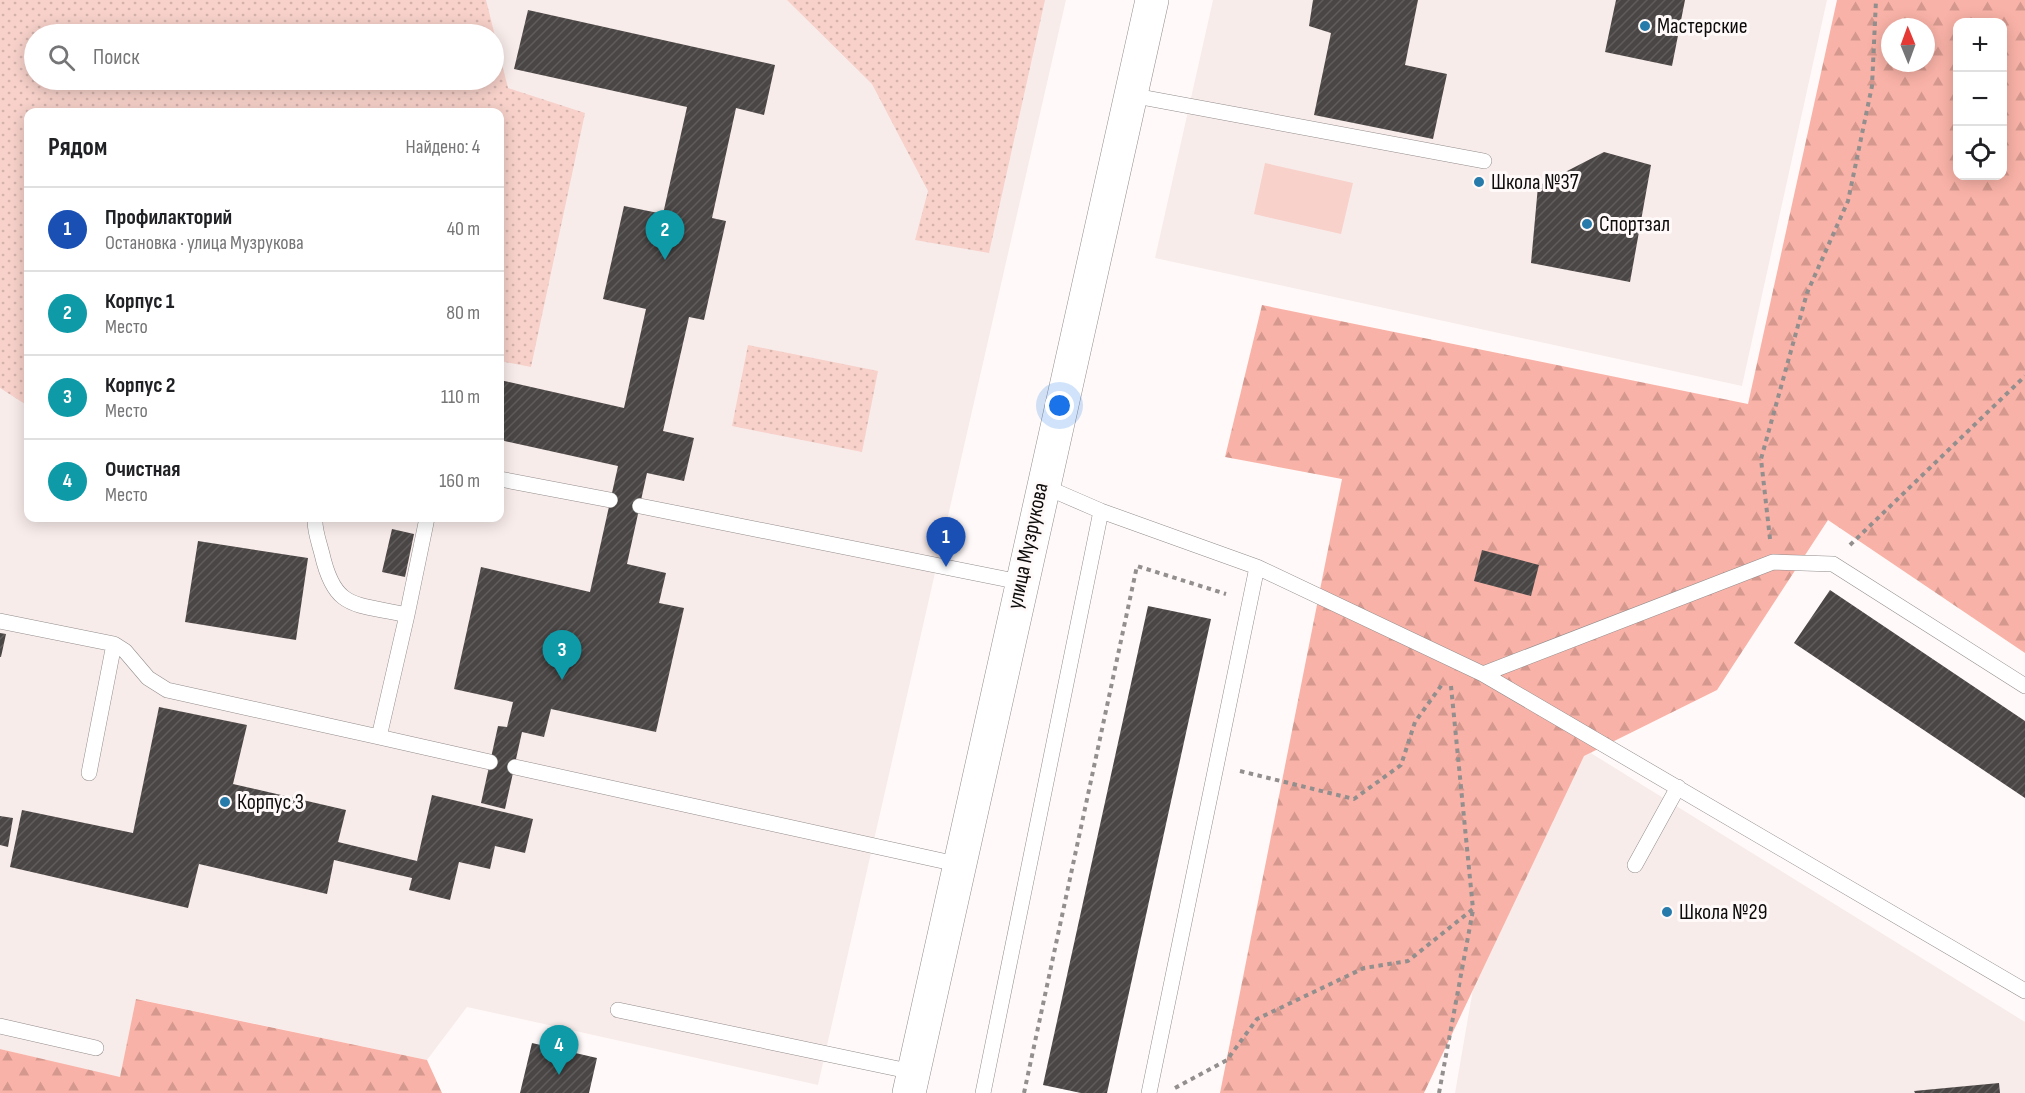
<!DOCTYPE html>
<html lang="ru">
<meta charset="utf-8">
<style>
body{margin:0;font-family:"Sofia Sans Condensed",sans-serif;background:#f2f2f2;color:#202124}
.controls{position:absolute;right:18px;top:18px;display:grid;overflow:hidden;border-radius:12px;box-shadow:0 3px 15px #0003}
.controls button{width:54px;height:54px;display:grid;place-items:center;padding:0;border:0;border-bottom:2px solid #e0e0e0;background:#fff;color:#202124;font:30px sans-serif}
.compass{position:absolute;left:1881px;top:18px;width:54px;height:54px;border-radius:50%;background:#fff;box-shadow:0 3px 15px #0003;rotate:359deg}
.you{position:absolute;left:1060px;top:406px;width:21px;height:21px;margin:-15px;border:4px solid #fff;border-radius:50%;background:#1a73e8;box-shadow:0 0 0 9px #1a73e833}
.badge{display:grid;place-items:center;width:39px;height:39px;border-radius:50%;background:#277bab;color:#fff;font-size:20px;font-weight:700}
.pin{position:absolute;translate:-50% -50px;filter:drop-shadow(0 2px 3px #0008)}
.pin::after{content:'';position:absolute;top:32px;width:21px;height:18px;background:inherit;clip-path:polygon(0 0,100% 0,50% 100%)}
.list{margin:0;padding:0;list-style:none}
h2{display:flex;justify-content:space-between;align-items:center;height:78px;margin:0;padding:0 24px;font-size:26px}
h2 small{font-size:20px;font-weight:400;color:#757577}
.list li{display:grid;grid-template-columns:39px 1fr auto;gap:18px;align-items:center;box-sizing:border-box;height:84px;padding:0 24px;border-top:2px solid #e0e0e0}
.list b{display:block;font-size:22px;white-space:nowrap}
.list p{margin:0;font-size:20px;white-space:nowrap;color:#757577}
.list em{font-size:20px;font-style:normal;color:#757577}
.icon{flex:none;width:33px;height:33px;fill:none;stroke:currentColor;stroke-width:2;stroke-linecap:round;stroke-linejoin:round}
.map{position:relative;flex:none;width:2025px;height:1093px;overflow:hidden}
.search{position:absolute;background:#fff;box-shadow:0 3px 15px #0003;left:24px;top:24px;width:480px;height:66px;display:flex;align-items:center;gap:15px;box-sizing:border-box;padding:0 21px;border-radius:33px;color:#757577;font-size:22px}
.panel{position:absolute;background:#fff;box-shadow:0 3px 15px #0003;left:24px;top:108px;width:480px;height:414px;border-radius:12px}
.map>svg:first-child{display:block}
.built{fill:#f8ecea;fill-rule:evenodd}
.green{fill:url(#green-dots);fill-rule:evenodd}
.forest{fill:url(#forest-firs);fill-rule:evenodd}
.pitch{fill:#f7d1ca}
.building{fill:url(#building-hatch)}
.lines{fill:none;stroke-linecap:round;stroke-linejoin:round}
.service-casing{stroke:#928c8c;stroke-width:16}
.tertiary-casing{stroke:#928c8c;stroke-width:34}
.path{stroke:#928f8e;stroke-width:4;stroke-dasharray:4.5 4.5;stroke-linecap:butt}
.service{stroke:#fff;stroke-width:15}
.tertiary{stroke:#fff;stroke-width:33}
.poi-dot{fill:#277bab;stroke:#fffaf9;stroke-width:2}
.labels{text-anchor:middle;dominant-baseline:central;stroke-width:6;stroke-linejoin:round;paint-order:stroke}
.poi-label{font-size:22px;fill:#0d0b0b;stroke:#fffaf9;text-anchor:start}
.street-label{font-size:22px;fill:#0d0b0b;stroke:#fffaf9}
</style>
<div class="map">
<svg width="2025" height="1093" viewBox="0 0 2025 1093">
<defs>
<pattern id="green-dots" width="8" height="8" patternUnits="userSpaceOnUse" patternTransform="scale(1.5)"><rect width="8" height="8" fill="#f7d1ca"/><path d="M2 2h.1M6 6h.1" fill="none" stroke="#d3b2ac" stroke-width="1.8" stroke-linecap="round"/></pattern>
<pattern id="forest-firs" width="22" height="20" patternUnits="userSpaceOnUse" patternTransform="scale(1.5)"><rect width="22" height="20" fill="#f9b2a7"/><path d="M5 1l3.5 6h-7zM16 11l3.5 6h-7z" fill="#d4988e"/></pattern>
<pattern id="building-hatch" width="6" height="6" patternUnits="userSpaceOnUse" patternTransform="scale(1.5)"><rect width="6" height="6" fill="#4b4646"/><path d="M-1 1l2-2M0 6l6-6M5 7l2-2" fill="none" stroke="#605c5c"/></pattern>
</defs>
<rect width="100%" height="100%" fill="#fffaf9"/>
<path class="built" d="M0,0H1066L818,1085L467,1007L427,1060L137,999L120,1078L0,1049ZM34,34H494V80H34ZM28,112H500V518H28Z
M1213,0H1827L1742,386L1155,258Z
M1544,724L2025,1022V1093H1455L1515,745Z"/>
<path class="green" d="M0,0H486L508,88L585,113L531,367L500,361V112H28V406L0,388ZM494,34V80H34V34Z
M787,0H1045L989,253L915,240L928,191L872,84Z
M748,345L878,371L862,452L732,426Z"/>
<path class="forest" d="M1837,0H2025V653L1828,520L1717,690L1584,756L1424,1093H1220L1342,479L1225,457L1262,305L1748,404ZM1958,22H2002V176H1958ZM1890,27H1926V63H1890Z
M136,999L427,1060L442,1093H0V1049L120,1077Z"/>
<path class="pitch" d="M1265,163L1353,183L1341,234L1254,214Z"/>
<path class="building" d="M1313,0H1418L1405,65L1447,74L1433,139L1314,115L1331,33L1309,26Z
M1616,0H1685L1672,66L1605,52Z
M528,10L775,65L764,115L736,108L712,218L726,221L704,320L689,317L663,431L694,438L684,481L647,473L627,564L666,573L659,603L684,608L656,732L551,709L544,737L522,732L505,809L481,803L498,726L507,727L513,702L454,689L481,567L590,592L618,466L500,440V380L624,408L646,309L603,299L624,206L663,214L687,107L514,69Z
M1604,152L1651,165L1630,282L1531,263L1538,186Z
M392,529L414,534L405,577L382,572Z
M198,541L308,558L296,640L185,622Z
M1482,550L1539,565L1531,596L1474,581Z
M1830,590L2025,721V798L1794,643Z
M1148,606L1211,619L1107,1093H1081L1043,1085Z
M0,633L6,634L1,657H0Z
M159,707L247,725L233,784L346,810L338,842L417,861L432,795L533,819L525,853L495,846L490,869L459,862L450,900L409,890L412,878L334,860L327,894L199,864L188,908L10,867L22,810L133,833Z
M0,816L13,818L8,847L0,845Z
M532,1043L597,1058L589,1093H520Z
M1999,1083L2000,1093H1915L1914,1091Z"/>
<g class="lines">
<defs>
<path id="service" d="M1130,95L1484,161
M500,479L610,500
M1041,485L1101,511L1257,567L1483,674L2025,991
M640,506L1020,582
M315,518C314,529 319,542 322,554C335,611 355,603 407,615L379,737L490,762
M407,615L427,518
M0,621L114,644
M1483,674L1773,562L1833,564L2025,686
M515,767L961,865
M89,773L114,644L125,651L148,678L167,690L379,737
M1635,865L1678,787
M618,1010L913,1072
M0,1026L96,1048
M983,1093L1101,511
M1149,1093L1257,567"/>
<path id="tertiary" d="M909,1093C990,729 1068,364 1152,0"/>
</defs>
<use href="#service" class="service-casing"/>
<use href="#tertiary" class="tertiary-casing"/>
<path class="path" d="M1770,539L1761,459L1807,293L1848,201L1872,86L1876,0
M1850,545L2025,376
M1240,771L1354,799L1401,765L1415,722L1443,683
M1175,1088L1227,1060L1257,1019L1364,968L1408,961L1473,909L1451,686
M1024,1093L1137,566L1226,594
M1439,1093L1473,910"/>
<use href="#service" class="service"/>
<use href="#tertiary" class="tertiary"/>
</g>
<g class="poi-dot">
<circle cx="1645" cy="26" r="6"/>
<circle cx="1479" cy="182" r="6"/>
<circle cx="1587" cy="224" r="6"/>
<circle cx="225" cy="802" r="6"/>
<circle cx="1667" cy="912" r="6"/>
</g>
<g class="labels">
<g class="poi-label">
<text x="1657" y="26">Мастерские</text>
<text x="1491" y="182">Школа №37</text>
<text x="1599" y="224">Спортзал</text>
<text x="237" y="802">Корпус 3</text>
<text x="1679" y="912">Школа №29</text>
</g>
<g class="street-label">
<text transform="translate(1028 546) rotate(-78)">улица Музрукова</text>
</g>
</g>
</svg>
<div class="controls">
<button>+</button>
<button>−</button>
<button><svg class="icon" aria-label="locate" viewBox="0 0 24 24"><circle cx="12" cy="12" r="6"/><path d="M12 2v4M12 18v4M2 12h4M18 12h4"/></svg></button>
</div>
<svg class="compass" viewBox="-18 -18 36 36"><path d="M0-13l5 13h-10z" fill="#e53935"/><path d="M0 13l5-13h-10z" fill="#757577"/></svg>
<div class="you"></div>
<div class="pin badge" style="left:946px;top:567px;background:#1a4fb4">1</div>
<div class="pin badge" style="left:665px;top:260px;background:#0f9aa8">2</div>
<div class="pin badge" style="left:562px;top:680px;background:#0f9aa8">3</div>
<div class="pin badge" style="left:559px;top:1075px;background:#0f9aa8">4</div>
<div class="search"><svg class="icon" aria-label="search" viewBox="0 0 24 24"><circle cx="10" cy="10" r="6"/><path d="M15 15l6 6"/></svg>Поиск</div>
<section class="panel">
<h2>Рядом<small>Найдено: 4</small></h2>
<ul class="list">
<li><span class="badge" style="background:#1a4fb4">1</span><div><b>Профилакторий</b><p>Остановка · улица Музрукова</p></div><em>40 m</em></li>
<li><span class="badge" style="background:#0f9aa8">2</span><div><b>Корпус 1</b><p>Место</p></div><em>80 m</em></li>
<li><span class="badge" style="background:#0f9aa8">3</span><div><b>Корпус 2</b><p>Место</p></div><em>110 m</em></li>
<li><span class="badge" style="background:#0f9aa8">4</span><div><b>Очистная</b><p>Место</p></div><em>160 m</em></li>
</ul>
</section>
</div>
